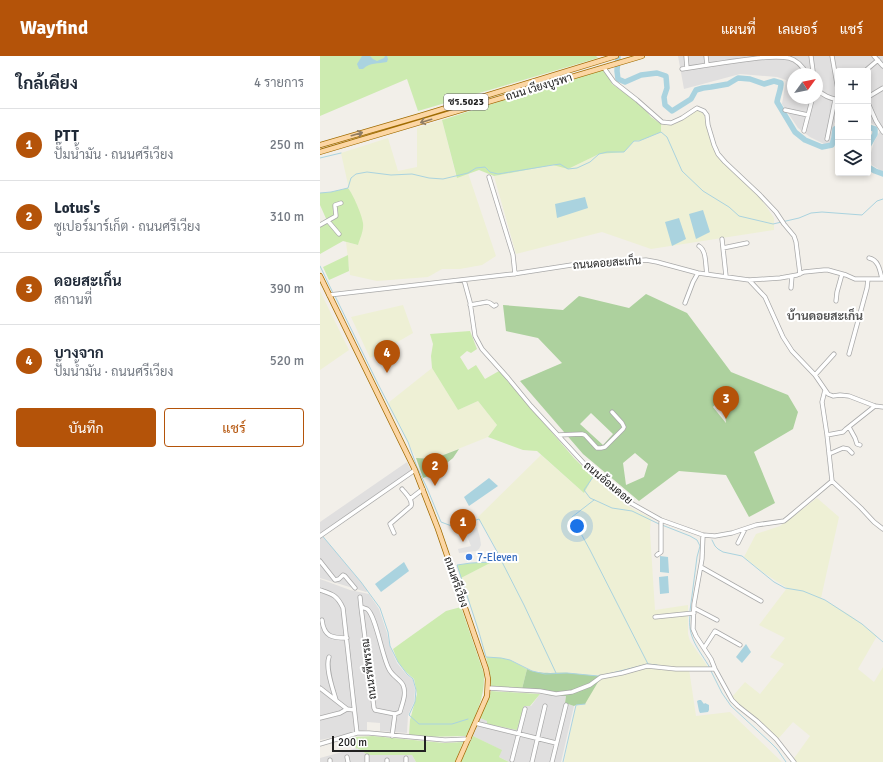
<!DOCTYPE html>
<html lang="th">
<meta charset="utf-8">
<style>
body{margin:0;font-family:Signika,Sarabun,sans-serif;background:#f6f6f7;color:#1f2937}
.controls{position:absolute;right:12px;top:12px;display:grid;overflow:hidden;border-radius:4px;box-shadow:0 2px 6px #0003}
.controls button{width:36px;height:36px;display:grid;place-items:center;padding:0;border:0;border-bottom:1px solid #e0e1e3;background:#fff;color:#1f2937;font:20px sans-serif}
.compass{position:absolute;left:467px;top:12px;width:36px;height:36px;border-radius:50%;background:#fff;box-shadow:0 2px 6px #0003;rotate:57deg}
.scale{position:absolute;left:12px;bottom:10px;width:94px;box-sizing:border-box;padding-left:4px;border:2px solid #222;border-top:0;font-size:11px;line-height:14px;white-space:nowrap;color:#222;-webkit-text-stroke:3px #fff;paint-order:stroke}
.you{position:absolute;left:257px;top:470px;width:14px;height:14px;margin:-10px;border:3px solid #fff;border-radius:50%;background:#1a73e8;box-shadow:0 0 0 6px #1a73e833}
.badge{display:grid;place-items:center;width:26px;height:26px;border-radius:50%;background:#b45309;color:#fff;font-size:13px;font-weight:700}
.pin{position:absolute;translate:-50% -33px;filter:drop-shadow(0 1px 2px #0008)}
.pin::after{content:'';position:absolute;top:21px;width:14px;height:12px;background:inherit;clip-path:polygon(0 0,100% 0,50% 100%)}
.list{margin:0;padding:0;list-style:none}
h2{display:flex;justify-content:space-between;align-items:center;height:52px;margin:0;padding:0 16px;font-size:17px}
h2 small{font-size:13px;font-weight:400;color:#747a83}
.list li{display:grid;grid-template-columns:26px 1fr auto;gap:12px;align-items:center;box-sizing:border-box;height:72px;padding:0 16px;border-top:1px solid #e0e1e3}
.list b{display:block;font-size:15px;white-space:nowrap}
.list p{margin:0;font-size:13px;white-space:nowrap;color:#747a83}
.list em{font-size:13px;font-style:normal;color:#747a83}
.actions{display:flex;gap:8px;padding:12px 16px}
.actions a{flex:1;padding:9px 0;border:1px solid #b45309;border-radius:4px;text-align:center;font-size:14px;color:#b45309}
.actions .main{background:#b45309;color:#fff}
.icon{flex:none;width:22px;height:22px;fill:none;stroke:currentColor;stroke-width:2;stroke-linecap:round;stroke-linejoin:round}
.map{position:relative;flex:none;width:563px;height:706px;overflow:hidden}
header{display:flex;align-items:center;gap:24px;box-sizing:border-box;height:56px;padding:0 20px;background:#b45309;color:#fff}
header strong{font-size:19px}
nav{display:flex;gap:22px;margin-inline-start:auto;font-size:14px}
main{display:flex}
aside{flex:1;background:#fff}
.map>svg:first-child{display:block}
.residential{fill:#e0dfdf;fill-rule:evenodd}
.farmland{fill:#eef0d5}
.grass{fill:#cdebb0}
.forest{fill:#add19e;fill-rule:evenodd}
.parking{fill:#e2e2e2}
.water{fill:#aad3df}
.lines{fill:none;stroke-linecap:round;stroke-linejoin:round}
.stream{stroke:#aad3df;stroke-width:1}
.river{stroke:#aad3df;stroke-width:5.5}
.minor-casing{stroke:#a9a9a9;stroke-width:5}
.major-casing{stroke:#a06b00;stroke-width:6}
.minor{stroke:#fff;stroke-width:3.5}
.major{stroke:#fcd6a4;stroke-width:4.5}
.oneway{stroke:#8f7c63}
.shop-dot{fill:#3f7fe0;stroke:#fff;stroke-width:1.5}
.labels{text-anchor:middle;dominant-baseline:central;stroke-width:4;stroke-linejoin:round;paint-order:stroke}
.shield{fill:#fff;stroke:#646464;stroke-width:1}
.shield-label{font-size:10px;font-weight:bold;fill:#222}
.street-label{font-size:11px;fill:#222;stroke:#fff}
.shop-label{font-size:11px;fill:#366cbe;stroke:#fff;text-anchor:start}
.neighbourhood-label{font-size:12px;font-weight:bold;fill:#555;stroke:#fff}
</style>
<header>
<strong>Wayfind</strong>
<nav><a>แผนที่</a><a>เลเยอร์</a><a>แชร์</a></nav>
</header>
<main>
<aside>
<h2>ใกล้เคียง<small>4 รายการ</small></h2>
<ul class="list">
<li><span class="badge">1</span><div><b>PTT</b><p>ปั๊มน้ำมัน · ถนนศรีเวียง</p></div><em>250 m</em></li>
<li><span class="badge">2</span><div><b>Lotus's</b><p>ซูเปอร์มาร์เก็ต · ถนนศรีเวียง</p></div><em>310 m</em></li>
<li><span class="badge">3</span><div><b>ดอยสะเก็น</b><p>สถานที่</p></div><em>390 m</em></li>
<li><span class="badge">4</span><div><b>บางจาก</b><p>ปั๊มน้ำมัน · ถนนศรีเวียง</p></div><em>520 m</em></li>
</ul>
<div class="actions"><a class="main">บันทึก</a><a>แชร์</a></div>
</aside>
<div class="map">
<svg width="563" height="706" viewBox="0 0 563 706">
<rect width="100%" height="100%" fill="#f2efe9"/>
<path class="residential" d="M358,0H563V116L552,109L550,100L554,86L561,73L548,65V15H518V65L514,67V82L508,90L490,81L478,72L462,48L466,24L457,21L420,18L364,33ZM473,18H497V42H473Z
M87,406L92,416L2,479L41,526L48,535L46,536L0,522V466Z
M0,523L30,534L49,538L59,553L67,577L70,591L77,607L86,618L93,624L95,634L94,646L88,659L87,677L60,675V667L47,666V674L0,684Z
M220,638L246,640L245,647L254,650L241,706H189L179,701L181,694L153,680L160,662L168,665L167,667L204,650H211Z
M37,692L48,699H92L96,706H0V702Z"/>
<path class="farmland" d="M377,53L381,54L387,59L394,94L442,144L454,162V174L331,193L282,176L196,198L174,120L240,108L248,113L279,98L314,85L322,84L341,76V68L349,69L362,63Z
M122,64L136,120L148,117L176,200L162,209L140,213H122L108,221L57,225L30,219L26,186L38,189L37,150L29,133L21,97L68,82L78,115L97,111V72Z
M0,235L29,294L0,314Z
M83,249L93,277L50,302L31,261Z
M112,312L138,354L158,345L177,369L168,381L113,403L96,402L68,347Z
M221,399L264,437L273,421L308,450L331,462L330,476L335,554L368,549V578L370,585L388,611L369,613L376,660L410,656L462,706H244L256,649L281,621L327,610L350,611L328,608L278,620L255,618L236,617L212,615L190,604L181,602L166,601L158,573L141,522L181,501L158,461Z
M497,442L519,461L501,542L530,559L557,580L538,613L554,626L563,611V706H474L472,705L490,680L473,666L458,683L411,642L425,626L440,638L464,608L450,601L465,582L439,569L467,532L444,517L424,501L436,478L460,470Z"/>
<path class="grass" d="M0,0H276L278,2L98,55L87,23L0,60Z
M284,12L292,28L315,44L328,57L331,61L341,68V76L322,84L314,85L304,96L279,98L248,113L233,109L174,120L159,114L137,122L122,64Z
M28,132C33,138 42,159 43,167C44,175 40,182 38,189L23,185L0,198V171L8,167L0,149V137L11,136Z
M28,199L29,215L9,224L3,211Z
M150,275L157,293L151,297L147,295L140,301L148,314L156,309L165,323L179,315L254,402L273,421L264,437L217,395L203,394L168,381L177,369L158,345L138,354L112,312L111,300L113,288L110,278Z
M172,506L141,522L137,509L152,507Z
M141,551L164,618C165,641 157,656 148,676L146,680L103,681L89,679L90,664L97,638L94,623L86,616L78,606L73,593L84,585L126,555Z
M166,601L181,602L190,604L207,613L202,633L171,631V623Z
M171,635L220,638L210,650H204L197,674L167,668V665L160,662L165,651Z
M53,680L124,687L143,686L135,706H96L92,699H48L37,692L36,693L33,681Z
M153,680L182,694L179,701L189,706H141Z"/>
<path class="forest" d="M326,238L367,257L411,316L468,339L478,356L473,373L434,396L455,447L429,461L406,419L359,415L319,445L263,398L200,325L242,307L218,282L186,275L183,249L243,254L259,240L309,252ZM398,345L404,350L406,367L393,351ZM271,357L293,378L283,389L260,368ZM315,397L328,408L324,421L306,429L303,407Z
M139,393L133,402L112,419L103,422L96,402L113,403Z
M207,613C220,619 235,616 249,617C258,618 268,619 278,620L281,621L265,648L256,649L254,650L245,647L246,640L227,639L226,635L202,633Z"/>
<path class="parking" d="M157,471L160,482L161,489L159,493L156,495L139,497L138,493L151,490L146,478Z"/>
<path class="water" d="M42,0H50L53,3L57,5L64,2L65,0H67L68,3L67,6C58,8 50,6 43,13H39L37,8Z
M265,141L268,152L237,162L235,148Z
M383,154L390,176L376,183L369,158Z
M359,162L366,183L352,190L345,166Z
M169,422L178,430L149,450L144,441Z
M340,500L348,501L349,517L340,516Z
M84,506L89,515L61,536L55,528Z
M348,520L349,537L340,538L339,521Z
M426,588L431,596L422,607L416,601Z
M379,644H381L384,648L385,647L389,649V654L388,656L380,657L379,655L377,645Z"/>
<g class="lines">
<path class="stream" d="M0,102L21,97
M0,137L11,136L28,132L31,122L36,118L47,116L71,119L92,118L109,122L123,123L148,117L156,112L165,111L170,116L178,118L233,109L240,108L248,113L257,112L270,106L279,98L287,96H304L314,85H319L341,76L347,81L362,115L383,135L409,151L419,160L453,168L479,162L491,157L502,156L542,159L557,145L563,143
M0,210L13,237
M15,240L58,328L88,386L97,411L107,432L121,466L137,472L147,473L156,464L159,463L180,501
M273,421L264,434L270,442L279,446L292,452L312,455L339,468
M252,461L274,444
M253,463L270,494L328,608
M342,469L370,480L377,484L380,490L377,501L370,555
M0,477L41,526L60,552L68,576L70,590L78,606L87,618L93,623L96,634L95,646L89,659L99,668H132L148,663
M392,484L395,490L398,493L403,496L422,500L454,526L465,532L483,535L505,544L542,568L563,586
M370,559C367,582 379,593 390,612
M391,615L402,637L411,650L451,687L457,693L466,706
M236,617L204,549L180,502L172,506L151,507L137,509L158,573L166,601L181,602L190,604L212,615L225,618L247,617L278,620L280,619
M284,619L328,608L337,609
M243,706L256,649L265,648"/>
<path class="river" d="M298,0L297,15L298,23L305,26L321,19L337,17L346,20L347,32L344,41L345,49L352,55L371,43L376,34L383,32L391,31L408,28L418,22L430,23L444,28L454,25L461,27C461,34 458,39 457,46L475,76L485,84L502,91L512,89L514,82L515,73L518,71
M548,71L555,73V78L548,90
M548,111L555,115L563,118"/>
<defs>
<path id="minor" d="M366,0L367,12
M386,0L387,9
M491,0L493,15L492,18
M512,0L518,34
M554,0L563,10
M284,12L294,26L317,44L342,66L351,67L362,62L377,52L384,55L387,59L388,69L394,89L398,98L405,106L439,138L456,156L464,168L474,180L476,186L480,218
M362,13C387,9 413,5 438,2C448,1 459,0 469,2C477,4 483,11 487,18
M545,15L558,4
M497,33C503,40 510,42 518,44
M548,41L563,32
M548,47L556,65L563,76
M465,54L488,59
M484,75L492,44L494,42
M507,83L515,44
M169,121L193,199L195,218
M8,165L19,178
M0,169L16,160L15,150V149L21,147
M402,183L406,220
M379,190C387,195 385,209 387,218
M403,192L427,187
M549,202C559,204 560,215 562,223
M144,224L150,246L155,280L162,293L188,322L211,350L270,414L309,446L341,464L383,479L395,480L412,477L436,469L464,465L469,461L512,425
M429,224L445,241L463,281L472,295L495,319L508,338L513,340L520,339L529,340L555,350L563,351
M471,232L472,220
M9,239L193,218L258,208L326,204L337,206L378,217L429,224L460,222L477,219L484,216L504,214H508L526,219L535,223H563
M516,245L517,236L522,218
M365,247L373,226L378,217
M150,249L167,246L170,247L174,250L176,249
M529,298L547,232L548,223
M495,319L514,298
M505,334L502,346L507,379L512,425
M529,371L535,382L537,388L540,389
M238,379L262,378L265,379L277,392H281L285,391L303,373L304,371L302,367L292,356
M507,379L523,376L526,373L555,350
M509,398L523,392L528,393L532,397
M512,425L541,452L554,466L563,473
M90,443L103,433
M74,477L70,468L91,450C93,444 86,438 82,433
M383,479L382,503L374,548L373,573L376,580L391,603L395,613L412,644L418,650L437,665L456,683L474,706
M0,480L95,414
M418,487L425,473
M337,499L341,496V464
M0,505L15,524L19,523L23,519L25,520L35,532
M381,511L441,545
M0,534C12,538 17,539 23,552L37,677
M40,541L41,551L54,652L55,654L75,658L80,656C82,648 87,638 83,629C80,623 72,620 69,613C62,601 56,559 47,553C45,552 44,552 41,551
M374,552L397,564
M335,561L374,557
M2,564C4,581 12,582 27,582
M384,592L395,575L420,589
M9,601C5,612 13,633 16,644
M0,632L27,653L34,654
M168,632L220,635L236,638L252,636L270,629L281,621L302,617L327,610L356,613H395
M0,662L20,657L27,653
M155,667L236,687
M72,680L75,658
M0,688L37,677H49L125,684L149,683
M47,700V706
M27,701L28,706
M86,702V706
M10,704V706
M67,704V706
M192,704L205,653
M212,706L225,650
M232,706L246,649"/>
<path id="major" d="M0,89L100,60L296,0
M0,96L322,0
M0,220L95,414L118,473L166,613L168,623L167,640L138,706"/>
</defs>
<use href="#minor" class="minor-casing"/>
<use href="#major" class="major-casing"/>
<use href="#minor" class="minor"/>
<use href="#major" class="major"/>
</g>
<defs><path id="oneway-shaft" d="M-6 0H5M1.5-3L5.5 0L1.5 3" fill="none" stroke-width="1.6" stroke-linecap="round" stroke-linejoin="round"/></defs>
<g class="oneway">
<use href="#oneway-shaft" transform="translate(106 65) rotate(163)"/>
<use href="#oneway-shaft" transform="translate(37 78) rotate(-16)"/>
</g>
<circle class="shop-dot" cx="149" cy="501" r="4"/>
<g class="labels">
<rect class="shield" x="124" y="38" width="44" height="16" rx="3"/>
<g class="shield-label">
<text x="146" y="46">ชร.5023</text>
</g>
<g class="street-label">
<text transform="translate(219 31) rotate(-17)">ถนน เวียงบูรพา</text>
<text transform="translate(287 207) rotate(-4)">ถนนดอยสะเก็น</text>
<text transform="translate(288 427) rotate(40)">ถนนอ้อมดอย</text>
<text transform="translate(136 526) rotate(71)">ถนนศรีเวียง</text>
<text transform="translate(49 613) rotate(-97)">ถนนรพีพรรณ</text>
</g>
<g class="shop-label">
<text x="157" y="501">7-Eleven</text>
</g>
<g class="neighbourhood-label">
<text x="505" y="260">บ้านดอยสะเก็น</text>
</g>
</g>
</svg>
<div class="controls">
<button>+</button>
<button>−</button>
<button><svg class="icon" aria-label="layers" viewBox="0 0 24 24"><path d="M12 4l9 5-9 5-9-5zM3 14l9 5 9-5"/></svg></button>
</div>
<svg class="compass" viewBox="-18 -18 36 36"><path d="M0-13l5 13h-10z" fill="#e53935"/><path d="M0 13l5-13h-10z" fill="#747a83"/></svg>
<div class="scale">200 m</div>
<div class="you"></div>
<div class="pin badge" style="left:143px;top:486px">1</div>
<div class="pin badge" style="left:115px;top:430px">2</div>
<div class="pin badge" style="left:406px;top:363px">3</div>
<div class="pin badge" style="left:67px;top:317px">4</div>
</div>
</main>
